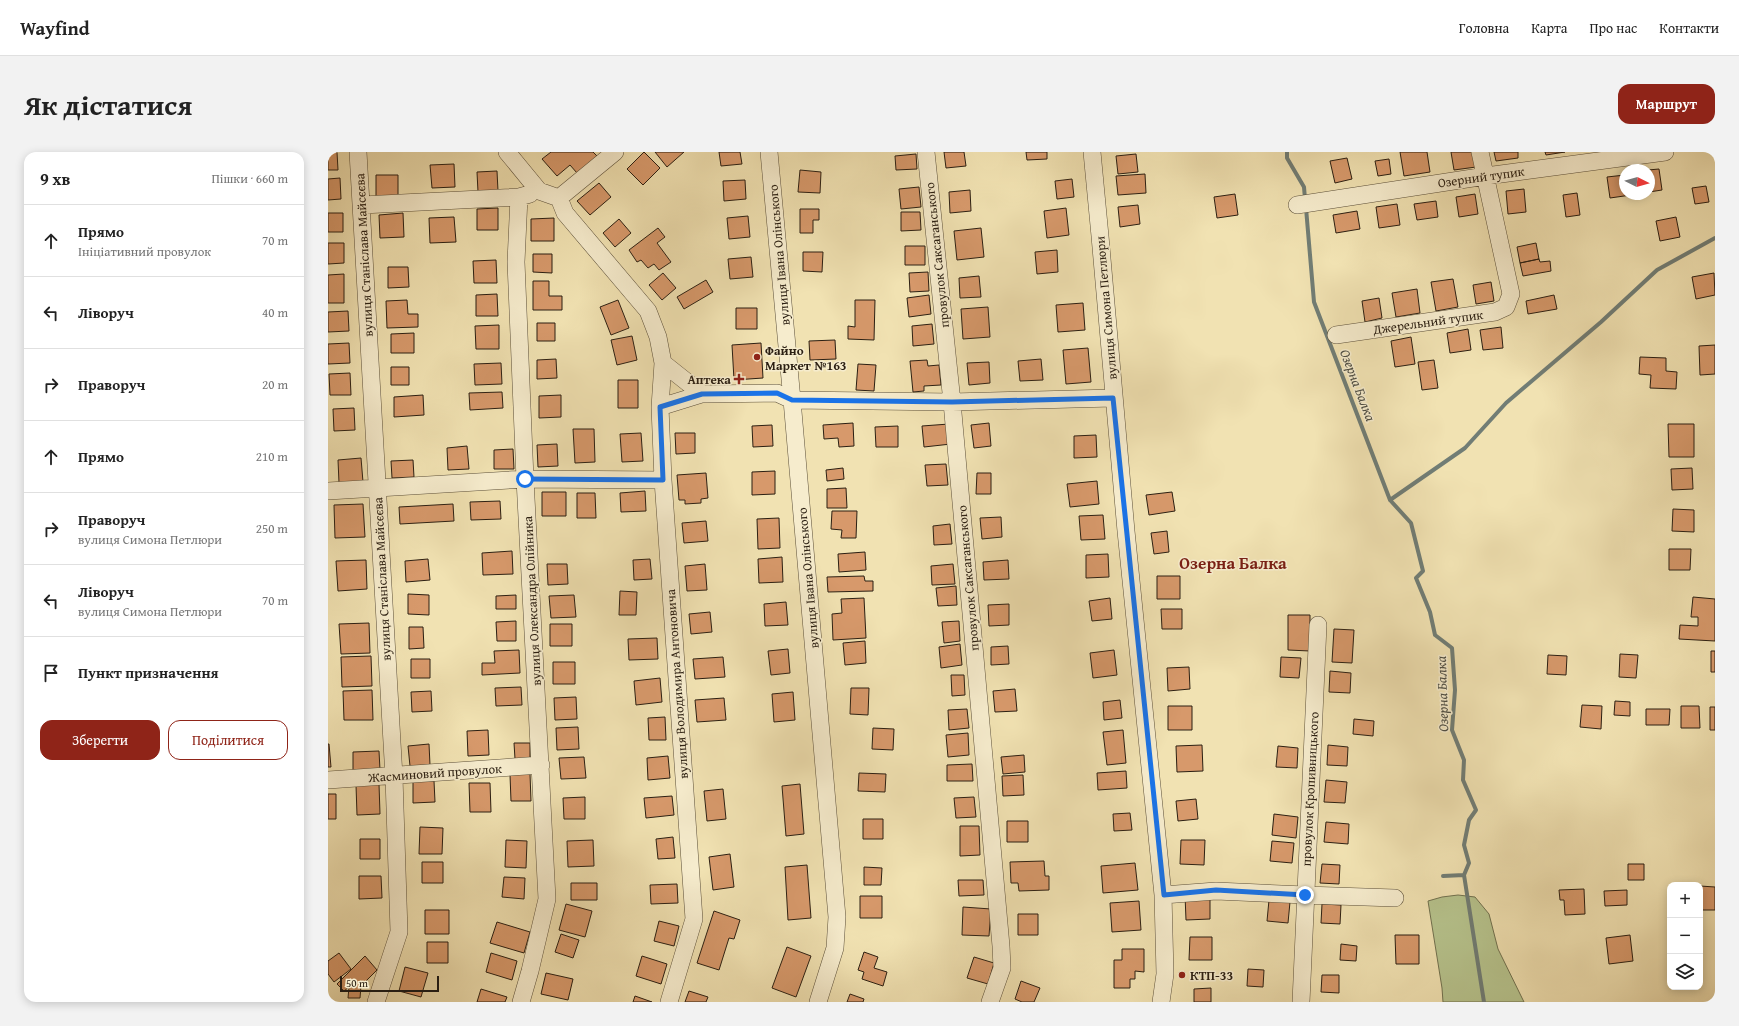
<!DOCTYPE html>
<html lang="uk">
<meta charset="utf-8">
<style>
body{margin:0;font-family:"Gentium Book Plus",serif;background:#f2f2f2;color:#222}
.controls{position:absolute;right:12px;bottom:12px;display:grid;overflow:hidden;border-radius:8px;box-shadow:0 2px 10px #0003}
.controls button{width:36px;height:36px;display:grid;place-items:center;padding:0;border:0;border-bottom:1px solid #e0e0e0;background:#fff;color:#222;font:20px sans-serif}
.compass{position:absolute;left:1291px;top:12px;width:36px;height:36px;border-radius:50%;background:#fff;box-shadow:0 2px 10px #0003;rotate:95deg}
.scale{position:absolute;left:12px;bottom:10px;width:99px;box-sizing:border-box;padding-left:4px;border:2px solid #2b1f12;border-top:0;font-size:11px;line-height:14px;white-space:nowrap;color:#2b1f12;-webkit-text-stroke:3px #f6eccd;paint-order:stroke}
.stop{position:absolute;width:12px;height:12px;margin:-9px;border:3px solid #1a73e8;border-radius:50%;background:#fff}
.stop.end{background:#1a73e8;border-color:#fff;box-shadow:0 1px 4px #0008}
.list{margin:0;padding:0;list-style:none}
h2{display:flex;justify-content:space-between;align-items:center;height:52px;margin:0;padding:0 16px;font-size:17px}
h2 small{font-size:13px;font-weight:400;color:#767676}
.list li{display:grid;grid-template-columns:26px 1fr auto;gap:12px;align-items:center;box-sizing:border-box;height:72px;padding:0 16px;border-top:1px solid #e0e0e0}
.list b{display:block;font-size:15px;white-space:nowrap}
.list p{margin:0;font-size:13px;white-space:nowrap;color:#767676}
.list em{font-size:13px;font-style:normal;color:#767676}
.actions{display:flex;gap:8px;padding:12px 16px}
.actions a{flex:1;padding:9px 0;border:1px solid #8f2418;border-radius:12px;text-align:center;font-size:14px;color:#8f2418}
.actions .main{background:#8f2418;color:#fff}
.icon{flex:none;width:22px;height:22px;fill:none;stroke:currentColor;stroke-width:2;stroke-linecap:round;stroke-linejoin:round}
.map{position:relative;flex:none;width:1387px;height:850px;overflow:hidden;border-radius:12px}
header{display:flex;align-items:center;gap:24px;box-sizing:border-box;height:56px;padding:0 20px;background:#fff;border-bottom:1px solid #e0e0e0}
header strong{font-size:19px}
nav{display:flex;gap:22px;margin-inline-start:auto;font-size:14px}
.intro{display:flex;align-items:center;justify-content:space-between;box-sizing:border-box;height:96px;padding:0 24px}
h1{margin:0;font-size:28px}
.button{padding:10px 18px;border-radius:12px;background:#8f2418;color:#fff;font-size:14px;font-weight:700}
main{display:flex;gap:24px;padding:0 24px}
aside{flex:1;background:#fff;border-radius:12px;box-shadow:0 2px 10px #0003}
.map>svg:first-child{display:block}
.green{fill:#b7c48e;stroke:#717250}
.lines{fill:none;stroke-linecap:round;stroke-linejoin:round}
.stream{stroke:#717d75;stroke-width:4}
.building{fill:#d7996b;stroke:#2b1f12}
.minor-casing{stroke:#5c503a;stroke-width:18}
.minor{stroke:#f6eccd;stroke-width:17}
.route{stroke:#1a73e8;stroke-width:5}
.poi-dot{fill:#8f2418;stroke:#f6eccd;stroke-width:1.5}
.labels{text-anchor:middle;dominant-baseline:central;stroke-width:3;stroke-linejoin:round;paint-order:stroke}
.street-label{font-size:13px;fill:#2b1f12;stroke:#f6eccd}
.poi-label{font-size:13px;font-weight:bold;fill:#2b1f12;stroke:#f6eccd;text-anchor:start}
.water-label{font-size:14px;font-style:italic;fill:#4e4e44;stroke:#f6eccd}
.district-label{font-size:17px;font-weight:bold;fill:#7a1f14;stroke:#f6eccd}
</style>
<header>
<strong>Wayfind</strong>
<nav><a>Головна</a><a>Карта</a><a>Про нас</a><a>Контакти</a></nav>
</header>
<div class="intro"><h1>Як дістатися</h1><a class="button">Маршрут</a></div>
<main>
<aside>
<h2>9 хв<small>Пішки · 660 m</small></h2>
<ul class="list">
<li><svg class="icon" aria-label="ahead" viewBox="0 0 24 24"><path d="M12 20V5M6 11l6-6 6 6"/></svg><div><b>Прямо</b><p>Ініціативний провулок</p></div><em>70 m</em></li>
<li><svg class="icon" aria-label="left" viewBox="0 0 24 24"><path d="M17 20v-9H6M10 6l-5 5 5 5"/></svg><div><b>Ліворуч</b></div><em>40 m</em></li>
<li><svg class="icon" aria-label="right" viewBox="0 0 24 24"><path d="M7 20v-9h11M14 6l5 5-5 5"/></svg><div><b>Праворуч</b></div><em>20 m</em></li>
<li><svg class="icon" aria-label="ahead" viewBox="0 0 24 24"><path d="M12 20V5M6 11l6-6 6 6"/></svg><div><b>Прямо</b></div><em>210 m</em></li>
<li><svg class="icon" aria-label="right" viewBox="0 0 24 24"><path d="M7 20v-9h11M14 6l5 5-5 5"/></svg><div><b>Праворуч</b><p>вулиця Симона Петлюри</p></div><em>250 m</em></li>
<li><svg class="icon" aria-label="left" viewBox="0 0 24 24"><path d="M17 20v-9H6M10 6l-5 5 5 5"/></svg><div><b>Ліворуч</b><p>вулиця Симона Петлюри</p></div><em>70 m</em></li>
<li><svg class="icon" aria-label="arrive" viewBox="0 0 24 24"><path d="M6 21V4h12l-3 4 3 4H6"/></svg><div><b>Пункт призначення</b></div></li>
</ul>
<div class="actions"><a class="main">Зберегти</a><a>Поділитися</a></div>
</aside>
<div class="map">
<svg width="1387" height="850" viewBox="0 0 1387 850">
<rect width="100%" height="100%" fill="#f1e2b2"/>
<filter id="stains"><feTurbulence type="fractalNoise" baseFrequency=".005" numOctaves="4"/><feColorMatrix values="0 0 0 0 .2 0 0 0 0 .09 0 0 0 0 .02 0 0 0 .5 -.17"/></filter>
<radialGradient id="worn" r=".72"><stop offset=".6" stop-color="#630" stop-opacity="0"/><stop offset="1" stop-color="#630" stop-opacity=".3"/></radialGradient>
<path class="green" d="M1130,743L1147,745L1161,762L1170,797L1196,850H1115L1114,836L1100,749L1114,745Z"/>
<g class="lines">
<path class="stream" d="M959,0V6L976,35L977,47
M978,56L986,150L1062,348L1083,371L1095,419L1088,426L1102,460L1107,483L1124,496L1127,538L1124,578L1136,608L1135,628L1148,658L1141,668L1136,693L1141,711L1136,723L1156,850
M1062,348L1137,296L1178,251L1273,170L1329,118L1387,86
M1115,724L1136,723"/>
</g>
<path class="building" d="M0,0H9L10,18H0Z
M223,0H265L269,4L249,21L242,13L229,24L214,7Z
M316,0L332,16L315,33L299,17Z
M327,0H356L339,15Z
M391,0H412L414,12L393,14Z
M616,0H636L638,14L618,16Z
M698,0H719V7L699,8Z
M1072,0H1099L1102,20L1076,24Z
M1123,0H1146L1148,15L1126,18Z
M1166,0H1190V6L1168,9Z
M1217,0H1237L1218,3Z
M588,2L589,17L568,18L567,4Z
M808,2L810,20L790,22L788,4Z
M1019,6L1024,27L1007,31L1002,9Z
M1061,7L1063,22L1050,24L1047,9Z
M126,12L127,35L104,36L102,13Z
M1331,17L1334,38L1321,40L1320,18Z
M472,18L493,20L492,41L470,40Z
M169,19L170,39L150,40L149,20Z
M817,22L818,41L790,43L788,24Z
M48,23H70V45H48Z
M1297,23V42L1303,43L1282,46L1279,25Z
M12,26L13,47L0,48V27Z
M744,27L746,45L729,47L727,29Z
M417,28L418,47L396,49L395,29Z
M271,31L283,45L262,63L249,49Z
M1378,34L1381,50L1367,52L1364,36Z
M591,35L593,55L573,57L571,37Z
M1196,37L1198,60L1180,62L1178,39Z
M642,38L643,59L622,61L621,40Z
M1249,41L1252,63L1238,65L1235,43Z
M907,42L910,63L889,66L886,45Z
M1147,42L1150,62L1131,65L1128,45Z
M1108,49L1110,65L1089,68L1086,52Z
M1069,52L1072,73L1051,76L1048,55Z
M810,53L812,72L792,75L790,55Z
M170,56V78H149V57Z
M738,56L741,83L719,86L716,59Z
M472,57H491V68H485V81H472Z
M1029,59L1032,77L1008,81L1005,63Z
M573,60H592L593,78L573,79Z
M0,61H15V80H0Z
M75,61L76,85L52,86L51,63Z
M420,64L422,85L401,87L399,66Z
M126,65L128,90L102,91L101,66Z
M1348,65L1352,85L1332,89L1328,69Z
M226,66V89H203V67Z
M291,67L303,81L287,95L275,81Z
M330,76L337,85L329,91L343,110L331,118L326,112L320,116L313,108L309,110L301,98Z
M653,76L656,105L629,108L626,79Z
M0,91H16V111L0,112Z
M1208,91L1211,107L1192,111L1189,95Z
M577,94H597V113H577Z
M729,98L730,120L709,122L707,100Z
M475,100H495L494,120L475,119Z
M205,102H224V121L205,120Z
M423,105L425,125L402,127L400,107Z
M1211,107L1212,110L1222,109L1223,119L1195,124L1192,111Z
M168,108L169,131H146L145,109Z
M60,115H80L81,135L60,136Z
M600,120L601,139L582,140L581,121Z
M335,121L348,136L334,148L321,133Z
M1386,121L1387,143L1368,147L1364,125Z
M16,122V151H0V123Z
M651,124L653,145L632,146L631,126Z
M1125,127L1130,155L1108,159L1103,130Z
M378,128L385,140L356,157L349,145Z
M205,129H221V144H234V158H205Z
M1163,130L1166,149L1148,152L1145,133Z
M1089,137L1092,161L1068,165L1064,141Z
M169,142L170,164H148V143Z
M601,143L603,162L581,165L579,146Z
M1226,143L1229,157L1200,162L1198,149Z
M1051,146L1054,166L1037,170L1034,149Z
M79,148L80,162H90V175L59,176L58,149Z
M290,148L301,176L283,183L272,155Z
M527,148H547L546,188L520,187V174L527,175Z
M755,151L757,178L730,180L728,153Z
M660,155L662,185L635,187L633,157Z
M408,156H429V177H408Z
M20,159L21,179L0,180V160Z
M209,171H227V189H209Z
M604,172L606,192L585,194L584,174Z
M171,173V197H148L147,174Z
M1173,175L1175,196L1155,198L1152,178Z
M1140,177L1143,198L1122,201L1119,181Z
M86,181V201H63V182Z
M304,184L309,208L289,213L283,188Z
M1083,185L1087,212L1067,215L1063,189Z
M507,188L508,207L482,208L481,189Z
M21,191L22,211L0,212V192Z
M433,191L435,226L406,228L404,193Z
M1387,193V222L1372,223L1371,194Z
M760,196L763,230L738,232L735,198Z
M1312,205L1338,206V219L1349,220L1348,237L1322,236L1323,223L1311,222Z
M228,207L229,226L209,227V208Z
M713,207L715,228L692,229L690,209Z
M599,208L600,214L611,213L613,233L596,234V239L585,240L582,209Z
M1106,208L1110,236L1094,238L1090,210Z
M661,210L662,231L641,233L639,211Z
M173,211L174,232L147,233L146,212Z
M530,212L548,213L546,239L528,238Z
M63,215H81V233H63Z
M22,221L23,243H2L1,222Z
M290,228H310V256H290Z
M174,240L175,256L142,258L141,241Z
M95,243L96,263L66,265V245Z
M233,243V265L211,266V244Z
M26,256L27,278L6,279L5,257Z
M525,271L526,294L511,295L510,286L496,287L495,273Z
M661,271L663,294L646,296L643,273Z
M621,272L623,292L596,295L594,274Z
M1340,272H1366V305H1341Z
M444,273L445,294L425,295L424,274Z
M570,274V295H548L547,275Z
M245,277H266L267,310L247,311Z
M313,281L315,309L294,310L292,282Z
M347,281H367V301L348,302Z
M768,283L769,305L746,306V284Z
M229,292L230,314L210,315L209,293Z
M139,294L141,317L120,318L119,296Z
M185,297L186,317H166V298Z
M33,306L35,330L11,331L10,308Z
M85,308L86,325L64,326L63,309Z
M618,312L620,333L599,334L597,313Z
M515,316L516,327L499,329L498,318Z
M1364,316L1365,337L1344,338L1343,317Z
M447,319V342L424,343V320Z
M378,321L380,346L373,347V351L357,352V348H351L349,323Z
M649,321H663V342H648Z
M769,329L771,352L742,355L739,332Z
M518,336L519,356H499V337Z
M317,339L318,359L293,360L292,341Z
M214,340H238V364H214Z
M844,340L847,359L821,363L818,343Z
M249,341H267L268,366H249Z
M172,349L173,367L143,368L142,350Z
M35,352L37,385L7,386L6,353Z
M125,352L126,369L72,372L71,355Z
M1345,357L1366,358V380L1344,379Z
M504,359H529L528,386H513L514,378L503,377Z
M775,363L777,387L753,388L751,364Z
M673,365L674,385L654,387L652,366Z
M451,366L452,396L430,397L429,367Z
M378,369L380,389L356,391L354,371Z
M622,372L624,392L606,393L605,374Z
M839,379L841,400L826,402L823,381Z
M1341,397H1363L1362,418H1341Z
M184,399L185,422L155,423L154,401Z
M537,400L538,418L511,420L510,402Z
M780,402L781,425L758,426V403Z
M454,405L455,430L431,431L430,407Z
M100,407L102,428L78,430L77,409Z
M322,407L324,427L306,428L305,408Z
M38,408L39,437L10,439L8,409Z
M680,408L681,427L656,428L655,410Z
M219,412H239L240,432L220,433Z
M377,412L379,438L359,439L357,414Z
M625,412L627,432L604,433L603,414Z
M536,424L537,429H545V439L500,440L499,425Z
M829,424H852V447H829Z
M628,434L629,453L610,454L608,436Z
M292,439L309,440L308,463H291Z
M80,442L101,443V463L80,462Z
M188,443V457H168V444Z
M246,443L248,465L223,466L221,444Z
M1365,445L1387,447V489L1351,487L1352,473L1370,474V465H1363Z
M536,446L538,486L505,488L504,462L514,461L513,447Z
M782,446L784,467L764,469L761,449Z
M458,450L460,473L437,474L436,452Z
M681,452V473L661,474L660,453Z
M833,457H854V477H834Z
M382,460L384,480L363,482L361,462Z
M960,463H982V499L960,498Z
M188,469V489H169L168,470Z
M631,469L632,489L616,491L614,470Z
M41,471L42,501L13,502L11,472Z
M222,472H244V494H222Z
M81,475H95L96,496L81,497Z
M1006,477L1026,478L1024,511L1004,510Z
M329,486L330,507L301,508L300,487Z
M537,489L538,511L517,513L515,491Z
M632,492L634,513L613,516L611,495Z
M680,494L681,512L663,513V495Z
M460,497L462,521L443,523L440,499Z
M191,498L192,521L154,523V511H167L166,499Z
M786,498L789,523L765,526L762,501Z
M1383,499H1387V520H1383Z
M1292,502L1310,503L1308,526L1291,525Z
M1220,503L1239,504L1238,523L1219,522Z
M43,504L44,534L14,535L13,505Z
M395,505L397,525L367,527L365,507Z
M953,505L973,506L971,526L952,525Z
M83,507H102V526H83Z
M225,510H247V532H225Z
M861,515L862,537L840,539L839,516Z
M1002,519L1023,521L1022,541L1001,540Z
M623,523H636L637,543L624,544Z
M332,526L334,550L308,553L306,529Z
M193,535L194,553L168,554L167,536Z
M523,536H541L540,563L522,562Z
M687,537L689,559L667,560L665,539Z
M44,538L45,568H16L15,539Z
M103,539L104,559L84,560L83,540Z
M465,540L467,568L446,570L444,542Z
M248,545L249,567L227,568L226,546Z
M396,546L398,568L369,570L367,548Z
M792,548L794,566L776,568L775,550Z
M1287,549L1302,550V564L1286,563Z
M1254,553L1274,554L1273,577L1252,575Z
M840,554H864V578H840Z
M1353,554H1371L1372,576H1353Z
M1382,555H1387V578H1382Z
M639,557L641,576L621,578L620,558Z
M1318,557H1342L1341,573H1318Z
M337,565L338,588H321L320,566Z
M1026,567L1046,569L1045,584L1025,582Z
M250,575L251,597L229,598L228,576Z
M545,576L566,577L565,598L544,597Z
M160,578L161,603L140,604L139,579Z
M795,578L798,611L779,613L775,580Z
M640,581L641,603L620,605L618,583Z
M186,591H202V606L187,607Z
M0,592H1L3,615H0Z
M101,592L102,613L82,614L80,594Z
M874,593L875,619L849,620L848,594Z
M1000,593L1020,595L1019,614L999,613Z
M950,594L970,596L969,616L948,615Z
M51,599L52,618H25V600Z
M696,603L697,620L675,622L673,605Z
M340,604L342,626L320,628L319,606Z
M256,605L258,626L233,627L231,606Z
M644,612L645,629H619V613Z
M798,619L799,636L770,638L769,621Z
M531,621L558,622L557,640L530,639Z
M202,622L203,649H183L182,623Z
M695,623L696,643L675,644L674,624Z
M998,628L1019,630L1017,651L996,650Z
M85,629H106L107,650L85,651Z
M141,631H162L163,660H142Z
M51,632L52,662L29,663L28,633Z
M472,632L476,682L458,684L454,634Z
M395,637L398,667L379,669L376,639Z
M0,642H8V667H0Z
M344,644L346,663L318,666L316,646Z
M257,645V667H236L235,646Z
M646,645L648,665L628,666L626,646Z
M868,647L870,667L850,669L848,649Z
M802,661L804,678L786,679L785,662Z
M946,662L970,665L968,686L944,683Z
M535,667H555V687H535Z
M679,669H700V690H679Z
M998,670L1021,672L1020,692L996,690Z
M632,674H651L652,703L632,704Z
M92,675L115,676L114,702H91Z
M345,685L347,706L330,707L328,687Z
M32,687H52V707H32Z
M178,688L199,689L198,716L177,715Z
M265,688L266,714L240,715L239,689Z
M853,688H877L876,713L852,712Z
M944,689L966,691L964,711L942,709Z
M402,702L406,735L385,738L381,705Z
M716,709L717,724H721V738L691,739L690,731H683L682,710Z
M94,710H115V731H94Z
M807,711L810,738L775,741L773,714Z
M994,712L1012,713L1011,732L992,731Z
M1300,712H1316V728H1300Z
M479,713L483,766L460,768L457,715Z
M536,715L554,716L553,733H536Z
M31,724H53L54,746L31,747Z
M176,725L197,726L196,747L174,745Z
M630,728H655L656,743L631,744Z
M243,731H269V748H243Z
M349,732L350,751L323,752L322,733Z
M1372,734L1387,735V758H1372Z
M1256,737L1257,762L1237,763L1236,748H1232L1231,738Z
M1299,738V753L1277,754L1276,739Z
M857,743H882V767L858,768Z
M532,744H554V766H532Z
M941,748L962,750L960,771L939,769Z
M811,749L813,778L784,780L782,751Z
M238,752L264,759L257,785L231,778Z
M994,752L1013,753L1012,772L993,771Z
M635,755L663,757L661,784L634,783Z
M97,758H121V782H97Z
M386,759L412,768L406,787L401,786L391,818L369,811Z
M690,762H710V783H690Z
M331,769L351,774L346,794L326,789Z
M169,770L202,780L196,801L162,791Z
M233,782L251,788L245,806L227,800Z
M1067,783H1091V812H1068Z
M1302,783L1305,809L1281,812L1278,786Z
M862,785H884V808H861Z
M99,790H120V811H99Z
M1013,792L1029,794L1028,809L1012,808Z
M459,795L483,804L468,845L444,836Z
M794,797H816V820L807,819V827H802V836H786V808H794Z
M536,800L550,805L546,816L559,820L555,834L534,827L536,820L530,818Z
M11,801L23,817L6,830L0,822V809Z
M163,801L189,809L184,828L158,820Z
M37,804L49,818L33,834L32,846H20L21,835L16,839L9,832Z
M314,804L339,812L333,832L308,824Z
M646,805L666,811L660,832L639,826Z
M77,815L100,821L93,845L71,839Z
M920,817L936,818L935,835L919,834Z
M851,820H857V825H851Z
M218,821L245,827L240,848L213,842Z
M994,823H1011V841L993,840Z
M693,829L712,836L706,850H694L687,847Z
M883,836V850H866V837Z
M153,837L179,845L177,850H149Z
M361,839L380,845L378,850H357Z
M522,842L536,847L535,850H519Z
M307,844L324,850H305Z"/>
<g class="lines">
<defs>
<path id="minor" d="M30,0L66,625L71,780L48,850
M179,0L211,39L231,46L237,61L320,159L330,185L335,211L332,255L335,328L366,767L341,850
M441,0L464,248L509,765L507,796L490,850
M598,0L624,250L673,794L674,816L662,850
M764,0L772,84L798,379L835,743L837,822L833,850
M191,45L188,110L197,327L219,747L202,819L193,850
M231,46L287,0
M34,53L191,45L202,42
M969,53L1158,24L1337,0
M1008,183L1167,160L1178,155L1183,142L1152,0
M335,211L374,242
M332,255L374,242L449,241L464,248L624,250L785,246
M0,339L197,327L335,328
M0,628L213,613
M835,743L888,739L977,743L1067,746
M973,850L990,473"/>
</defs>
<use href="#minor" class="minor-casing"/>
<use href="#minor" class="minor"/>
</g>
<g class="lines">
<path class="route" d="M197,327L335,328L332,255L374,242L449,241L464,248L624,250L785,246L836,743L888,738L977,743"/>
</g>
<g class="poi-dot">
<circle cx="429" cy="205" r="4"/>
<path d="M409 221h4v4h4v4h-4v4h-4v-4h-4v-4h4z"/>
<circle cx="854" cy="823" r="4"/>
</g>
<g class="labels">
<g class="street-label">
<text transform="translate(1153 25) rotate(-8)">Озерний тупик</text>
<text transform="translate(36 103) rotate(-93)">вулиця Станіслава Майсєєва</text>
<text transform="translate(451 103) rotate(-95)">вулиця Івана Олінського</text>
<text transform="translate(609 103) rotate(-96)">провулок Саксаганського</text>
<text transform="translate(778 156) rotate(-95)">вулиця Симона Петлюри</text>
<text transform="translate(1100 170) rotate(-8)">Джерельний тупик</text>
<text transform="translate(480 426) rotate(-95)">вулиця Івана Олінського</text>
<text transform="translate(640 426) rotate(-95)">провулок Саксаганського</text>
<text transform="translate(54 427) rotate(-93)">вулиця Станіслава Майсєєва</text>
<text transform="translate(204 449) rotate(-93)">вулиця Олександра Олійника</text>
<text transform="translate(349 532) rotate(-94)">вулиця Володимира Антоновича</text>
<text transform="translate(107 621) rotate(-4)">Жасминовий провулок</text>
<text transform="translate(982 637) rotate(-87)">провулок Кропивницького</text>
</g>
<g class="poi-label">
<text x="437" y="198">Файно<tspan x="437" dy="15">Маркет №163</tspan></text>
<text x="403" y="227" text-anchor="end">Аптека</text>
<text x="862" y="823">КТП-33</text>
</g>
<g class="water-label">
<text transform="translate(1030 233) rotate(69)">Озерна Балка</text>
<text transform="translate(1114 542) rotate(-92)">Озерна Балка</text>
</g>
<g class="district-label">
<text x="905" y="410">Озерна Балка</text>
</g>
</g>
<rect width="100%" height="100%" filter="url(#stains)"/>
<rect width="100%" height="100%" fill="url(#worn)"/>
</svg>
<div class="controls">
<button>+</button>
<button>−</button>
<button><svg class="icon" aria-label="layers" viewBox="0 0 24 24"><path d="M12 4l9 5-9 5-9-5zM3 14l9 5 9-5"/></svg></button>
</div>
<svg class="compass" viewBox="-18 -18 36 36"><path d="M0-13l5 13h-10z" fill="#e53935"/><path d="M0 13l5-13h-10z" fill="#767676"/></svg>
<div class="scale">50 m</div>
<div class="stop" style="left:197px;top:327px"></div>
<div class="stop end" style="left:977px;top:743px"></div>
</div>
</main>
